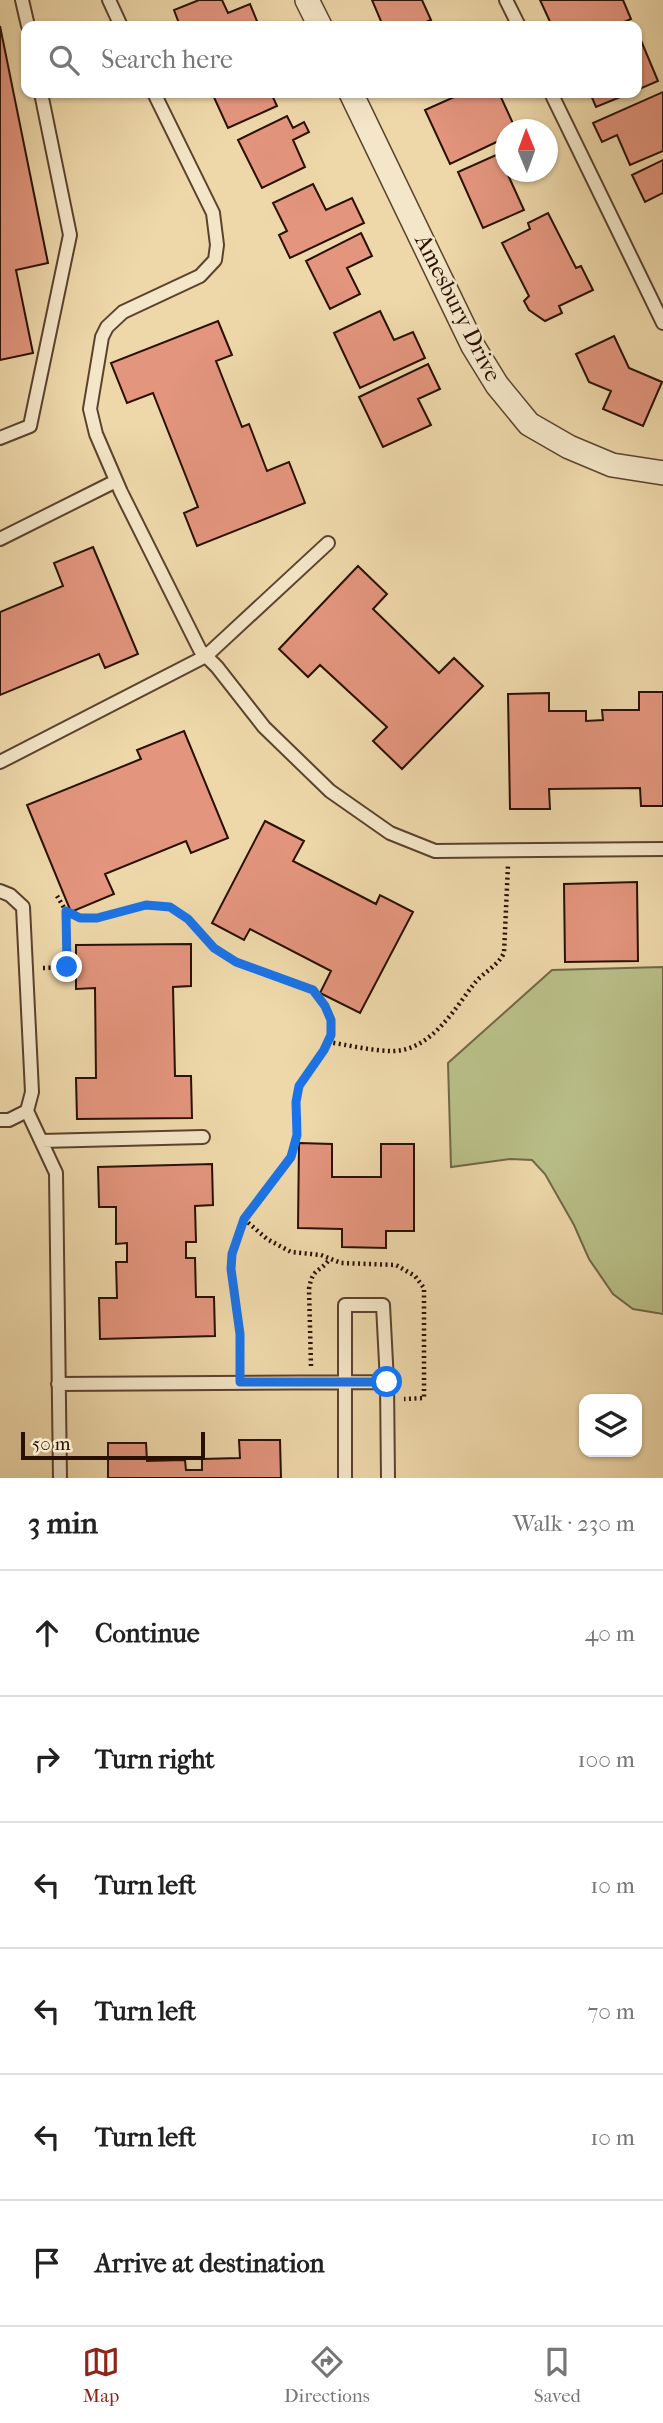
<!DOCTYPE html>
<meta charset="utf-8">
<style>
body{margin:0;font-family:"IM FELL French Canon",serif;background:#f6f6f6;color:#222}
.controls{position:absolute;right:21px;bottom:21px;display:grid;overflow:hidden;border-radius:14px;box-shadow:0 2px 5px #0004}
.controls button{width:63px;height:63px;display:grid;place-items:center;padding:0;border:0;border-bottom:2px solid #e0e0e0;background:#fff;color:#222;font:35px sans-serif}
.compass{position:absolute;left:495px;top:119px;width:63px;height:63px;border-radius:50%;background:#fff;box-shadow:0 2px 5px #0004;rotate:359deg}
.scale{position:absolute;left:21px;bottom:18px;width:184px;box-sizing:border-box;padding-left:7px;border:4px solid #291003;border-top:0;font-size:19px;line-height:24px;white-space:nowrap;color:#291003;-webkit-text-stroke:5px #f4e6c8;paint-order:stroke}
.stop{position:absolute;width:21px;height:21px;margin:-16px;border:5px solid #1a73e8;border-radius:50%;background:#fff}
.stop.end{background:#1a73e8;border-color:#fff;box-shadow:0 2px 7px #0008}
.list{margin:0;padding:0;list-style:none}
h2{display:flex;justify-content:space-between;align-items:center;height:91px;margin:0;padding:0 28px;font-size:30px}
h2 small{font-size:23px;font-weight:400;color:#767676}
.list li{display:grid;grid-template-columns:46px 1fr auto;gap:21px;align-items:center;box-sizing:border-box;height:126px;padding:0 28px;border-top:2px solid #e0e0e0}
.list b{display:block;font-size:26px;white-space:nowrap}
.list em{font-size:23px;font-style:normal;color:#767676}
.icon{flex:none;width:38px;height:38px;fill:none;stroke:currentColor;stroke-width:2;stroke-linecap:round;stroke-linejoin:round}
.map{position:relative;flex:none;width:663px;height:1478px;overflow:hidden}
.search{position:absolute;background:#fff;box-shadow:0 2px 5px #0004;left:21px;right:21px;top:21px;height:77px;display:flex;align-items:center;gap:18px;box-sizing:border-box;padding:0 24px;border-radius:14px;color:#767676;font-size:26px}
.sheet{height:847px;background:#fff}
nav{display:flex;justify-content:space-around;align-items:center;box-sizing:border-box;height:98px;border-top:2px solid #e0e0e0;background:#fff;font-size:19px;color:#767676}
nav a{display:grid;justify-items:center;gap:4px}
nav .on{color:#8f2418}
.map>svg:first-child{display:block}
.green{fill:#b9bf88;stroke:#716846;stroke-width:2}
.building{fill:#e3957d;stroke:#291003;stroke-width:2}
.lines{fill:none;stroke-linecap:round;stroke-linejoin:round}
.service-casing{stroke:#5a422d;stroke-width:16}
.minor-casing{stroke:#5a422d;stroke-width:26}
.path{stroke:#291003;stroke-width:4.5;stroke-dasharray:2 3.5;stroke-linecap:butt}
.service{stroke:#f4e6c8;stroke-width:12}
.minor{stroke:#f4e6c8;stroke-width:23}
.route{stroke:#1a73e8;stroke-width:9}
.labels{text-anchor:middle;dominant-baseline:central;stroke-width:5;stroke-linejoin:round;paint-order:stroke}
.street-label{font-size:23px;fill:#291003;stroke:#f4e6c8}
</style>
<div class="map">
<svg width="663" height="1478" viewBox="0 0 663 1478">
<rect width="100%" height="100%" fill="#eed8aa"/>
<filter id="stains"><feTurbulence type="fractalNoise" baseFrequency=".00286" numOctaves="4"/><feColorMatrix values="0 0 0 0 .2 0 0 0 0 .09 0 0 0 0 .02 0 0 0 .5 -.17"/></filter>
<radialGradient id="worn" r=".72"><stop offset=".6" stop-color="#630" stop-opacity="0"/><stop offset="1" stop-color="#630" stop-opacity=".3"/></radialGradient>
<path class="green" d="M663,967V1314L633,1309L613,1294L589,1259L574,1225L545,1174L532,1160L510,1159L451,1167L448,1063L552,970Z"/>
<path class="building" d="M199,0H222L228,13L250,4L259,26H180L174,10Z
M372,0H422L431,20L416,26H383Z
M540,0H623L631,19L615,26H552Z
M0,26L48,263L16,270L33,353L0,360Z
M637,31L658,81L637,90Z
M663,92V151L630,165L617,135L602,142L593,123Z
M212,93H271L277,106L228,128Z
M463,93H499L516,130H505V138L450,164L425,110Z
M590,93H630L596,107Z
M287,116L293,128L304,122L309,132L293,140L305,167L262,188L238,140Z
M505,151V172H516L508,175L524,210L483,228L458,172Z
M663,160V193L645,202L632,175Z
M313,184L326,210L352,198L364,223L290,258L279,235L287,231L273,203Z
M548,213L576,268L581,266L593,290L559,306L562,313L545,321L529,310L524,301L529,296L502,243L530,229L528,223Z
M361,233L372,256L347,268L360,294L330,309L306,261Z
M380,311L394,340L413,332L425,358L360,388L334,333Z
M218,321L232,355L216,361L242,427L249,424L267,471L289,462L305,503L197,546L184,513L198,507L153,393L127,403L111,363Z
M614,336L629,368L662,382L643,426L603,409L611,391L589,382L576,354Z
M428,364L440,389L418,399L431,425L383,447L359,397Z
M93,547L138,654L105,668L99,654L0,695V612L63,586L54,563Z
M358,566L387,594L373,609L439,673L454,658L483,686L402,769L373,741L387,727L320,665L308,677L279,649Z
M639,692H663V806H641L640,788L549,789L550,809H510L508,694L549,693V711H586V721L603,720L602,710H639Z
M184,731L228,838L191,853L186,841L105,874L114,894L71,912L27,805L141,759L137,750Z
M265,821L304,841L293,861L376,904L380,895L413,912L360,1013L320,993L331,971L250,929L244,940L212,923Z
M637,882L638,961L565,962L564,884Z
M191,944V986L173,987L175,1076H191L192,1118L77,1119L76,1078H96L95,988L76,989V945Z
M299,1143L332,1144V1177H381V1144H414V1231H386V1248L342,1247V1229L298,1228Z
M212,1164L213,1205L195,1206L196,1242H186V1258H195L196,1297H214L215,1336L100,1339L99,1298H117L116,1262H127V1243L116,1244V1207H99L98,1167Z
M239,1440H280L281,1478H108V1443H146L147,1461L185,1460L186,1470H202V1459L240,1458Z"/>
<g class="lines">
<defs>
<path id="service" d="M22,0L28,26
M109,0L121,26
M506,0L519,26
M154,93L213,213L217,245L215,260L200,276L123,312L107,327L102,337L90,409L96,434L121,492L200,650L217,667L264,727L330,791L390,833L435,851L663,849
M551,93L663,323
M0,438L30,426L70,235L41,93
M0,539L116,481
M0,762L206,656L328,543
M0,891L10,895L23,907L32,1092L27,1111L9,1120H0
M27,1111L56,1173L60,1478
M41,1141L203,1137
M58,1384L387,1382
M345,1478V1305H383L387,1382L388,1478"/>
<path id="minor" d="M307,0L320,26
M351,93L473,346L497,385L529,424L569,447L612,465L663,473"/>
</defs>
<use href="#service" class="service-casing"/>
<use href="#minor" class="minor-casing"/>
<path class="path" d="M57,896L66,911L81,918L115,915L146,905L169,907L188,919L214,949L236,962L313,990L325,1006L331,1020V1035L324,1050L299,1086L296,1102L297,1135L291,1157L244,1219L232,1254L231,1269L240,1333V1368
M43,968L67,967L66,911
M328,1042C348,1045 372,1051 393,1051C431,1050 453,1011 474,984C483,972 497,967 504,953L508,865
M244,1219L267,1239L291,1252L321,1255L341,1263L396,1265L415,1276L424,1288V1398L404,1399
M311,1366L309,1289C313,1267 318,1274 329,1260"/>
<use href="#service" class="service"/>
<use href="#minor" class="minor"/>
</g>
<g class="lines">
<path class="route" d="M67,967L66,911L80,918H97L146,905L170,907L188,919L214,948L236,962L313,990L325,1006L331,1020V1035L324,1050L299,1086L296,1102L297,1135L291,1157L244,1219L232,1254L231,1269L240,1334V1382H387"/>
</g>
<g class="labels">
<g class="street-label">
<text transform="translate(458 308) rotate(63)">Amesbury Drive</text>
</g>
</g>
<rect width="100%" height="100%" filter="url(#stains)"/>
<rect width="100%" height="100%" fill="url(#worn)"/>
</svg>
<div class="controls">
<button><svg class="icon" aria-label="layers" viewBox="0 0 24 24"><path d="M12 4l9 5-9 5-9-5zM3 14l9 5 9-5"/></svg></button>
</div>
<svg class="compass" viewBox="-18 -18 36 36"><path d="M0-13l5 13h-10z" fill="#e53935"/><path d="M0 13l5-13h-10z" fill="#767676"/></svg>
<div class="scale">50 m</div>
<div class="stop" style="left:387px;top:1382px"></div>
<div class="stop end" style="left:67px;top:967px"></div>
<div class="search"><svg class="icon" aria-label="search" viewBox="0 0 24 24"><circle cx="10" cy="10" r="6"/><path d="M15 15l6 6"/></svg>Search here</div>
</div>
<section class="sheet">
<h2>3 min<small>Walk · 230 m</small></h2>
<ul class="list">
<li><svg class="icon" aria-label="ahead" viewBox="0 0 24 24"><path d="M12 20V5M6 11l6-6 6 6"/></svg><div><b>Continue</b></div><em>40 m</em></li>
<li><svg class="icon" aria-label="right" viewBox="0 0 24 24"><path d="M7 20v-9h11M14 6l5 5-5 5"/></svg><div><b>Turn right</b></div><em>100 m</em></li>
<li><svg class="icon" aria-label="left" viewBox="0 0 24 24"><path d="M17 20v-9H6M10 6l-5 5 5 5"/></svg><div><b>Turn left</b></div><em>10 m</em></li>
<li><svg class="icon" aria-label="left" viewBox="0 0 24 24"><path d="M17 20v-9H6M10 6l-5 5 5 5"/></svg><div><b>Turn left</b></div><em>70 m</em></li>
<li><svg class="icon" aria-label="left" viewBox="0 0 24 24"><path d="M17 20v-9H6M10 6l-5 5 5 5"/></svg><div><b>Turn left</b></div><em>10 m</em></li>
<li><svg class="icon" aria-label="arrive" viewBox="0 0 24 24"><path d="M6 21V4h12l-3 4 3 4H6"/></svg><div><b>Arrive at destination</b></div></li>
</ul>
</section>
<nav>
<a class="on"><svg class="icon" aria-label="map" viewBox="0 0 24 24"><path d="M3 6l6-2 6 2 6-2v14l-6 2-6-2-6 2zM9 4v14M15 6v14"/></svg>Map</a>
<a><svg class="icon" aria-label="directions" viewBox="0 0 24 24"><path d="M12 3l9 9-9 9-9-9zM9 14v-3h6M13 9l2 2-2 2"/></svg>Directions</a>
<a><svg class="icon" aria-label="saved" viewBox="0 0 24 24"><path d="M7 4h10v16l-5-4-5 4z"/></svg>Saved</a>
</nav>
